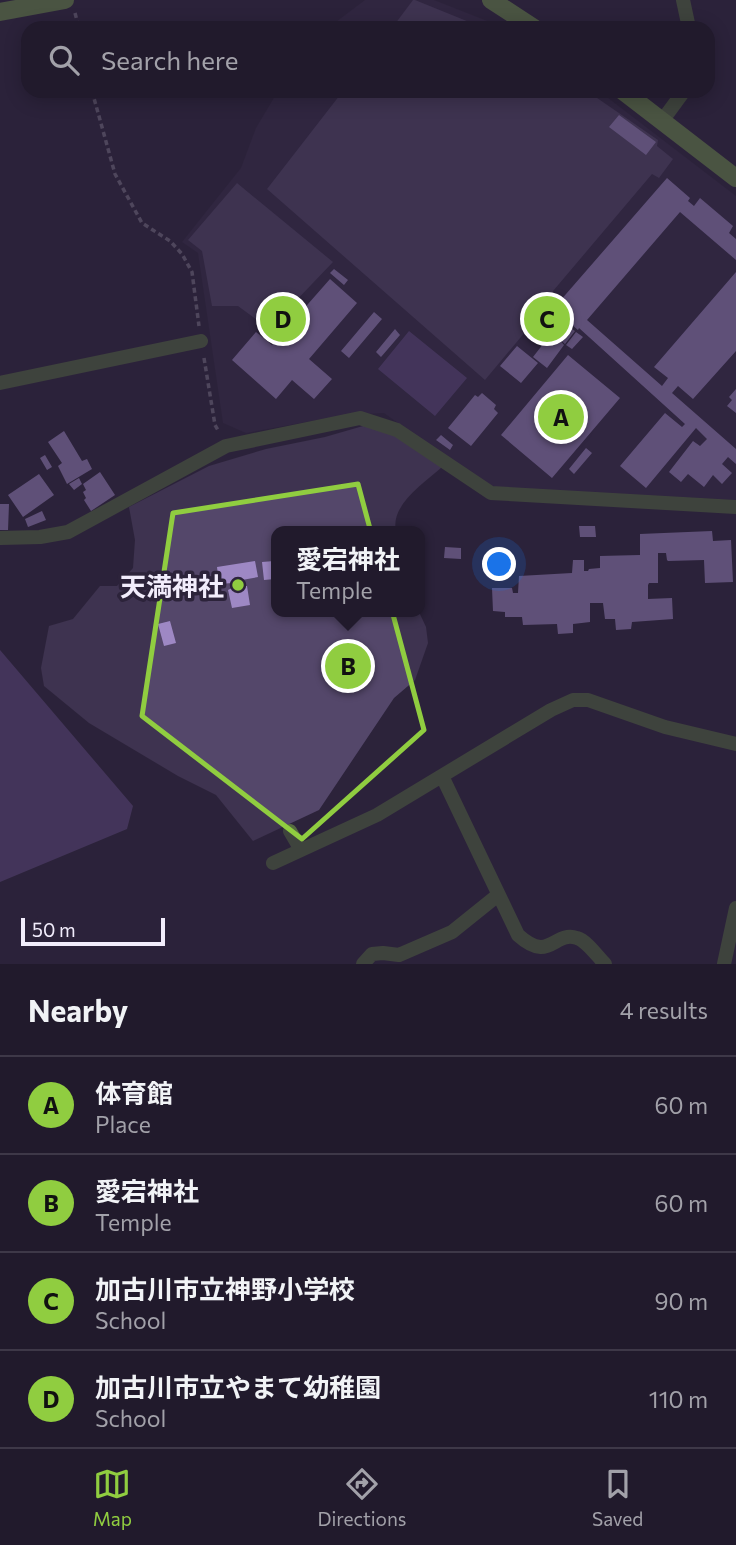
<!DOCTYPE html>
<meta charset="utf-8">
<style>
body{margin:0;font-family:Commissioner,"Noto Sans JP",sans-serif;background:#292334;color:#f1f3f6}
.scale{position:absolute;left:21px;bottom:18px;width:144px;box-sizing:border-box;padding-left:7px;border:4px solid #f2edfc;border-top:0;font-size:19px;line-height:24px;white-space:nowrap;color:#f2edfc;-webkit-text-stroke:5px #2c233a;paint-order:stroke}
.you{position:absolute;left:500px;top:565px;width:24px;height:24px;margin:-18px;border:5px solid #fff;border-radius:50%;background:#1a73e8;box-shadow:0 0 0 10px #1a73e833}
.badge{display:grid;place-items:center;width:46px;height:46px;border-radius:50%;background:#90cd40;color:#111;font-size:23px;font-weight:700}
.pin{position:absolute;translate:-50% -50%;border:4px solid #fff;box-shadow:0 2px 7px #0006}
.popup{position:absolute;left:271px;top:526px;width:154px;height:91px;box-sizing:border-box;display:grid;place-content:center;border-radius:14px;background:#211a2c;filter:drop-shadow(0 2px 5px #0005);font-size:23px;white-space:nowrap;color:#a2a1a9}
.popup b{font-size:26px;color:#f1f3f6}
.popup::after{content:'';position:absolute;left:50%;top:100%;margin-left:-14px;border:14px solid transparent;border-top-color:#211a2c}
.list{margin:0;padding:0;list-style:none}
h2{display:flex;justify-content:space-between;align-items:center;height:91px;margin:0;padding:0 28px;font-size:30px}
h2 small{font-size:23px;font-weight:400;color:#a2a1a9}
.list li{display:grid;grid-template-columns:46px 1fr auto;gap:21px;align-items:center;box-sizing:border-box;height:98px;padding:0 28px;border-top:2px solid #3e3848}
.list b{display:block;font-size:26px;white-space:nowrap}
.list p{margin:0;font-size:23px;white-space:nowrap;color:#a2a1a9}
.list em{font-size:23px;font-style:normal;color:#a2a1a9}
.icon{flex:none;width:38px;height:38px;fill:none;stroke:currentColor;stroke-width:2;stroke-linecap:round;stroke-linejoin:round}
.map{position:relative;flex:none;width:736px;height:964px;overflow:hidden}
.search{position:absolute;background:#211a2c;box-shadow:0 4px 18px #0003;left:21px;right:21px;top:21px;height:77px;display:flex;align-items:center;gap:18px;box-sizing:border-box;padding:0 24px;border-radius:21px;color:#a2a1a9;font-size:26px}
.sheet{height:483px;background:#211a2c}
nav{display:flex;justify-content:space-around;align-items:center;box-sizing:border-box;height:98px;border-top:2px solid #3e3848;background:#211a2c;font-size:19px;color:#a2a1a9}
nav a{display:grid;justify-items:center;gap:4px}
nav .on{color:#90cd40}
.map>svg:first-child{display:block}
.built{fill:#352a47}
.green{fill:#54476a}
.water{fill:#604b81}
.building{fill:#9e88c4}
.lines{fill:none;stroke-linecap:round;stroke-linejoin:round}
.path{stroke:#797185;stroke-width:3.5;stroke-dasharray:5 3.5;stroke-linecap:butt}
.minor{stroke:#566b41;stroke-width:14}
.secondary{stroke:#70904d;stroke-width:18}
.marked{fill:none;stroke:#90cd40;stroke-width:5;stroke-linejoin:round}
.poi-dot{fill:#90cd40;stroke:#2c233a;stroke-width:2.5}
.labels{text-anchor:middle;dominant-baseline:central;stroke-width:7;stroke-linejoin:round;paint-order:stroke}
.poi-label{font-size:26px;font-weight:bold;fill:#f2edfc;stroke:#2c233a;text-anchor:end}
</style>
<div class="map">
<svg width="736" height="964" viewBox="0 0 736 964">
<rect width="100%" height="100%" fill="#2c233a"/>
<path class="built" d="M365,0H434L505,28H328Z
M278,91H599L736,196V500L496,487L478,480L384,413L345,415L246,433L223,423L198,253L182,242L241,168L256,128Z"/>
<path class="green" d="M413,0H415L484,28H392Z
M343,91H587L658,140L657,146L673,159L659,178L652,174L537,310L541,313L485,380L267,189Z
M237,183L333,262L269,329L238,306H212L202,251L188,240Z
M381,423L442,467C424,483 390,505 396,531H276V612H419L426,627L428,643L415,680L394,698L319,810L253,841L216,795L178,776L89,723L44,686L41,668L49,626L73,619L100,586H117L133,568L135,540L129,507L209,466L266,449L325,437L370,424Z"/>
<path class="water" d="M409,331L467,378L435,416L378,369Z
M0,650L133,806L127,829L0,882Z"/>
<path class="building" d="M619,115L656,142L646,155L609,127Z
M667,178L690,198L688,201L694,206L700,198L733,226L729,233L736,239V260L680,212L587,320L662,386L668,378L654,367L736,272V351L693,399L678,386L672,393L736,449V464L728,457L722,464L732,473L722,484L713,475L704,487L688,474L681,482L669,472L693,441L700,446L707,439L696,428L646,488L620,466L665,413L682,427L685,424L579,328L578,330L553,309Z
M334,269L348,280L344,285L330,273Z
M330,279L357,303L309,359L332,379L314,399L292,380L276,399L232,360L256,332L272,345Z
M374,312L382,319L349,358L341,351Z
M561,321L575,331L565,344L559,339L564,345L547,368L533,357Z
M395,329L400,335L381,357L376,352Z
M576,332L583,337L572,349L566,345Z
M517,346L538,363L521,383L500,366Z
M568,355L620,398L552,478L501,435Z
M736,389V413L727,406L732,400L729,397Z
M482,393L496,405L494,409L498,413L471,446L448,428L475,395L478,397Z
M64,431L82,461L87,459L92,469L67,484L58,466L62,463L48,442Z
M441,435L453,445L450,450L436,440Z
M586,448L592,453L574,474L569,469Z
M45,455L52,467L47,470L40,458Z
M100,472L115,495L91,511L84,500L86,498L83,492L86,490L83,484Z
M39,474L54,495L23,517L8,495Z
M79,478L82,484L74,490L69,484Z
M0,504H9L8,530H0Z
M42,511L46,520L28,527L25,519Z
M579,526H595L596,537H580Z
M712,531L713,541L731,540L733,582L705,583L704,560L668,561L667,560L666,553H658V583H649L648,585V599L672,598L673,619L632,622L631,629L616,630L615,619H605L603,603H590V622L573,624V633L558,634L557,624L523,625L522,617H505V612L493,611L492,588H512L513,593H518L519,576L572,573L573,560H584V571H588L589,569L600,568V556L640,555V534Z
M445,547L461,548V559L444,558Z
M255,561L258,577L242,580L244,586H247L250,605L232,608L228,590L232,588V583L219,584L217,567Z
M274,561L275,579L264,580L262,562Z
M170,621L176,643L164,646L158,624Z
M354,644L359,658L354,659L356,667L361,666L366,680L343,688L336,672L341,671L338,662L335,663L331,651Z"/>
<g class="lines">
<path class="path" d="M75,13L79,28
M92,91L115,174L142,223L170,241L182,254L192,272L199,326
M204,358L215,425L219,432"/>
<path class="minor" d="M683,0L689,28
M662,121L684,91
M0,383L201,341
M0,538L40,537L68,532L226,446L360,418L397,430L491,493L736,507
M442,776L518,935C550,964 554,930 577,938C587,941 597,956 605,964
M290,831L301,850
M273,863L377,815L551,710L573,700H588L665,727L736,744
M363,964L372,954L383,953L399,955L452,932L498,895
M724,964L736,908"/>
<path class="secondary" d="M491,0L534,28
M0,12L65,0
M623,91L736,178"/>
</g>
<path d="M0 0H736V964H0ZM358,484L424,730L302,839L142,716L173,513Z" fill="#2c233a" fill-opacity=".55" fill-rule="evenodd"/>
<path class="marked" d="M358,484L424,730L302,839L142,716L173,513Z"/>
<circle class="poi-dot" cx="238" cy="585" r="7"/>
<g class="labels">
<g class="poi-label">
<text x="224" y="585">天満神社</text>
</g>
</g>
</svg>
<div class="scale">50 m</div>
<div class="you"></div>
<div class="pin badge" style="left:561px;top:417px">A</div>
<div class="pin badge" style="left:348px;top:666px">B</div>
<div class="popup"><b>愛宕神社</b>Temple</div>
<div class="pin badge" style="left:547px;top:319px">C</div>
<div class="pin badge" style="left:283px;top:319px">D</div>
<div class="search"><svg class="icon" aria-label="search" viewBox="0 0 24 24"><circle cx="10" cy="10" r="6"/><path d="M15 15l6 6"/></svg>Search here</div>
</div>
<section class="sheet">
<h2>Nearby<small>4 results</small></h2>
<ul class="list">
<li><span class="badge">A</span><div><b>体育館</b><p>Place</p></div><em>60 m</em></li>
<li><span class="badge">B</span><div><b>愛宕神社</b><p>Temple</p></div><em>60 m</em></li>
<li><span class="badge">C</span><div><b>加古川市立神野小学校</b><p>School</p></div><em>90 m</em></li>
<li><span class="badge">D</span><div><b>加古川市立やまて幼稚園</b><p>School</p></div><em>110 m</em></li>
</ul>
</section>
<nav>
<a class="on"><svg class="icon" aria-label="map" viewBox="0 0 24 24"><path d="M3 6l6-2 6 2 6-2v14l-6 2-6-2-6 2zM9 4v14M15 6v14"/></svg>Map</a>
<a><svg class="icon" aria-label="directions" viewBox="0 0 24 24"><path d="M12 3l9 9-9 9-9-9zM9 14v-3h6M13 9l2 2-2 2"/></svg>Directions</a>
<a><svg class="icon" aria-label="saved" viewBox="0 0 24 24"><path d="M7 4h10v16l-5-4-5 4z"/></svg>Saved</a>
</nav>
